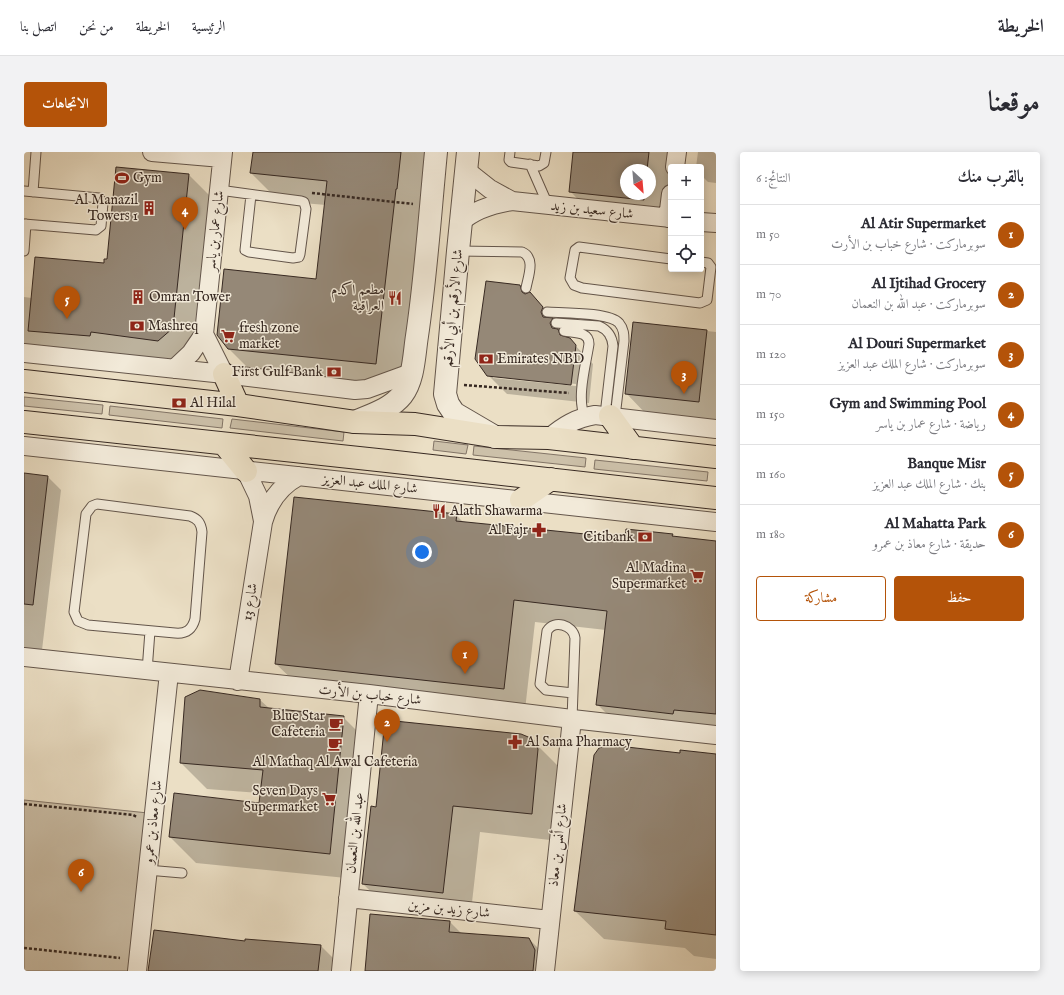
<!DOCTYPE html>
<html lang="ar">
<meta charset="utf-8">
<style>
body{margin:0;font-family:"IM FELL English",Amiri,serif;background:#f2f2f3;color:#2b2b33;direction:rtl}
.controls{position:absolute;right:12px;top:12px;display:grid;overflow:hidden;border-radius:4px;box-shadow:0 2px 10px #0003}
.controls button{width:36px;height:36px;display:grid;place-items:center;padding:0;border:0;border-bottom:1px solid #e1e1e2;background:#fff;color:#2b2b33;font:20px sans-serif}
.compass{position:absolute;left:596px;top:12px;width:36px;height:36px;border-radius:50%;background:#fff;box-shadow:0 2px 10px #0003;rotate:154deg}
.you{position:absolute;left:398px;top:400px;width:14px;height:14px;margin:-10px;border:3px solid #fff;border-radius:50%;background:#1a73e8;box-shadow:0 0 0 6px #1a73e833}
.badge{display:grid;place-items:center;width:26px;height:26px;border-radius:50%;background:#b45309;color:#fff;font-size:13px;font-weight:700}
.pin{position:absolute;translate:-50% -33px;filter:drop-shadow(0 1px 2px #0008)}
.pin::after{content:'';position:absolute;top:21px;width:14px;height:12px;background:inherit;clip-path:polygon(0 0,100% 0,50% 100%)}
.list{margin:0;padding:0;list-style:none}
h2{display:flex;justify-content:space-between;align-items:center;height:52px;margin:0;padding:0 16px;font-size:17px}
h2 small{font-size:13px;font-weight:400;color:#7c7c81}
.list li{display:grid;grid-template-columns:26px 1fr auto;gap:12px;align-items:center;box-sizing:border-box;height:60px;padding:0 16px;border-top:1px solid #e1e1e2}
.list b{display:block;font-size:15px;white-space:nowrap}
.list p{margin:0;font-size:13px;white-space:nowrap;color:#7c7c81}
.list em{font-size:13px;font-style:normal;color:#7c7c81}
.actions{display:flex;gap:8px;padding:12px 16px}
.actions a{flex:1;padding:9px 0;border:1px solid #b45309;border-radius:4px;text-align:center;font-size:14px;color:#b45309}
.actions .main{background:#b45309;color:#fff}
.icon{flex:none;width:22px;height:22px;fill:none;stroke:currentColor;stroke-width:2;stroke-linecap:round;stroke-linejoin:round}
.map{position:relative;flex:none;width:692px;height:819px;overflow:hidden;direction:ltr;border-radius:4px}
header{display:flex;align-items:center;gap:24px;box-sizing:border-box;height:56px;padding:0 20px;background:#fff;border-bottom:1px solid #e1e1e2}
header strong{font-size:19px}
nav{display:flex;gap:22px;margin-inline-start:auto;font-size:14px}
.intro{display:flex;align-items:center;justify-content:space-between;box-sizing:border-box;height:96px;padding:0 24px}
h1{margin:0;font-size:28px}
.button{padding:10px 18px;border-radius:4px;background:#b45309;color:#fff;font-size:14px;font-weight:700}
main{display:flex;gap:24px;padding:0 24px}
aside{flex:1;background:#fff;border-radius:4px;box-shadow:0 2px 10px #0003}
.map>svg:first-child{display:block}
.green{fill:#ccc0a9;stroke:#827466}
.shadow{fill:#0003;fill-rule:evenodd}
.building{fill:#958877;stroke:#372922}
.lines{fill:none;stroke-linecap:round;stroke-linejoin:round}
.service-casing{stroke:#64564b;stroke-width:11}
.minor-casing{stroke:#64564b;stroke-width:20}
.tertiary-casing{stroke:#64564b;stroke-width:24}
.trunk-casing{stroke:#372922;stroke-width:24}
.path{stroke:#372922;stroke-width:2.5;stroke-dasharray:3 2;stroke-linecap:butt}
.service{stroke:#f2ead9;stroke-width:9}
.minor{stroke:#f2ead9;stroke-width:18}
.tertiary{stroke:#f2ead9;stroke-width:22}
.trunk{stroke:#ebdfc5;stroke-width:22}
.labels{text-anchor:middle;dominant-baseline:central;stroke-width:3;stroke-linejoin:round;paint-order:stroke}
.poi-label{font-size:14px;fill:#372922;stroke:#f2ead9;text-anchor:start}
.street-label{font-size:14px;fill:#372922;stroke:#f2ead9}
</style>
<header>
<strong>الخريطة</strong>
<nav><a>الرئيسية</a><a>الخريطة</a><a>من نحن</a><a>اتصل بنا</a></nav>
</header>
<div class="intro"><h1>موقعنا</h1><a class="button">الاتجاهات</a></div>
<main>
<aside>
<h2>بالقرب منك<small>النتائج: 6</small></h2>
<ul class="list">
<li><span class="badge">1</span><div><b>Al Atir Supermarket</b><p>سوبرماركت · شارع خباب بن الأرت</p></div><em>50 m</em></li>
<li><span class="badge">2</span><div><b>Al Ijtihad Grocery</b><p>سوبرماركت · عبد الله بن النعمان</p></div><em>70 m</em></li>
<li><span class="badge">3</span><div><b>Al Douri Supermarket</b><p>سوبرماركت · شارع الملك عبد العزيز</p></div><em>120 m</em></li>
<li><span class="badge">4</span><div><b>Gym and Swimming Pool</b><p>رياضة · شارع عمار بن ياسر</p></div><em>150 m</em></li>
<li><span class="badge">5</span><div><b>Banque Misr</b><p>بنك · شارع الملك عبد العزيز</p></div><em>160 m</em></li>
<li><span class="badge">6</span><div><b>Al Mahatta Park</b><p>حديقة · شارع معاذ بن عمرو</p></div><em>180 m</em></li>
</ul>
<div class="actions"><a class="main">حفظ</a><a>مشاركة</a></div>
</aside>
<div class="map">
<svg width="692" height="819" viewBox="0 0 692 819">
<rect width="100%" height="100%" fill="#ebdfc5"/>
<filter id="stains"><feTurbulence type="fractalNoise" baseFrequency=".005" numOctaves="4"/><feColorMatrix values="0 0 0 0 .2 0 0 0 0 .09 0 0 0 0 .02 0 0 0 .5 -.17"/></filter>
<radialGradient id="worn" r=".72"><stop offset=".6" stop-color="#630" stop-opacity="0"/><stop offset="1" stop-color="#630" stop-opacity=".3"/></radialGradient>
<path class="green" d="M0,245L79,253L78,262L0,254Z
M86,254L199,267L198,276L85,263Z
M208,267L320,280L319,289L206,276Z
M410,289L444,293L442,302L409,298Z
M450,294L562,306L561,315L449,303Z
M571,308L684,320L683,329L570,317Z
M0,648L124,661L104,819H0Z"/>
<path class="shadow" d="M230,0H408L379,239L232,224L204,196L293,128L302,53L255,49L227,21Z
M550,0H655L647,15V75L573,67L546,39ZM602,18H626V42H602Z
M674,0H692V31L684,30L677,23V15H672Z
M165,23L190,48L175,202L160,214L0,202V145L8,146L81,112Z
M496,134L504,142H506L524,160L546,185L545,187L569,212L565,251L483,242L464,223ZM469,224L552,232V234L469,226Z
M610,171L692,180V270L623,263L602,241Z
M0,322L24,325L37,338L18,498L0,496Z
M432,363L440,371L602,387L648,383L651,385L692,390V582L595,574L573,552L582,478L511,470L501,558L274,533L252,512Z
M176,539L236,548L246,557L319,565L345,591L332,727L172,711L146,685L151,642L236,652L237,641L183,637L157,611Z
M508,588L536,616L535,689L456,680L446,768L367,759L339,732L353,656Z
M657,602L692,603V807L670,804L661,796L580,787L551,759Z
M347,763L426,770L438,782L505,787L525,807L530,819H342Z
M222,788L297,794L319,816L318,819H125L222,790Z"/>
<path class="building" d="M229,0H377L373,37H372L352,212L204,197L193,183L200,117L292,127L303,29L226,21Z
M549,0H625L623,18H602V42H620V48L545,40Z
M92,15L165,22L149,176L134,189L67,180L66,184L4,179L11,105L80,111V107H83Z
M462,129L496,133L498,140L501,142L506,140L519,155L517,160L519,165L529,166L526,171L528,176L534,177L536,183L546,186L552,193L547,233L463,224L451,207Z
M609,170L683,178L675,250L601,242Z
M0,321L24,324L9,453L0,452Z
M270,345L433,362L432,369L601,386L602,377L649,382L648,384L692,389V562L650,558L649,562L572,553L583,459L490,448L480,537L251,512Z
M176,538L236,547V555L320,564L306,702L145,685L150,641L235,651L239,618L156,611L161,545Z
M361,568L497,582L509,587L514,597L508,662L429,654L419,741L338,732L347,654L352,655Z
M585,593L656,601V598L692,602V783L641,777L642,769L550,759L570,603L575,596Z
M346,762L426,769L425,780L505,786L511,798L509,819H341Z
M130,778L221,789V787L297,793L294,819H124Z"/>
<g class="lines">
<defs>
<path id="service" d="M486,0L485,8L487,10L515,14L520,11L522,0
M506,12L524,53
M195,38L277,49L280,50L282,57L276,102L275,105L269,106L225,100L221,98L227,43
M0,39L75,46L79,51L77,74L72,78L0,72
M9,40L12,0
M0,99L2,72
M434,99L498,100C512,106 504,125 502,136
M647,107L555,95L551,98L546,126L550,133L558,136L676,151L683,148L687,115L684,111L677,110
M523,160C539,161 585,160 595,171C600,177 600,183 600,189L591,265
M532,171L575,174C584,178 588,184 589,194L581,263
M540,179C550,181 565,179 565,192C562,212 552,247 561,265
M73,352L166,364C174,367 177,371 178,380L171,467C168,478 162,482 151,481L64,473L54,469L50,460L62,362L68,354Z
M123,519L126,479
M548,567L551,486C549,473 530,467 523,479L516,532L522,538L549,541
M123,718L158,721"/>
<path id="minor" d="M128,0L198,6
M651,15L653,0
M442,18L466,37L488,49
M644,66L647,42
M437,70C451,57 469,52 488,49L647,66
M677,70L692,71
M180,182L200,222
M0,201L200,222L331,238L343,237L387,221
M150,217L167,201L180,182L199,0
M525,286C539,274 552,266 571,263L692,277
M0,294C231,320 461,344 692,370
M222,319L234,344L239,369
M0,505L345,542L548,567L692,583
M214,529L239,370C245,349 256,334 275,324
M324,746L526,768
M113,819L145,521
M317,819L345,542
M521,819L548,567"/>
<path id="tertiary" d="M444,0L434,99L421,242L424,252L430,261L471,285
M331,270C347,263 367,257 378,243C390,227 390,203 393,184C402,123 406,62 412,0"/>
<path id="trunk" d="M200,222L214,253
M0,229L214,253L331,270L391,272L473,285L525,286L692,305
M586,264L609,296
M0,270L363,309L692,346
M200,292L222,319
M497,348L527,327"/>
</defs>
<use href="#service" class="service-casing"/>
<use href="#minor" class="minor-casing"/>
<use href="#tertiary" class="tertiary-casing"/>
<use href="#trunk" class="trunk-casing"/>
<path class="path" d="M288,41L389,52
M440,233L545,241
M0,652L109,663L113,665
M0,796L96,806"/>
<use href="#service" class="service"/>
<use href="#minor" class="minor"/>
<use href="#tertiary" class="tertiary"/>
<use href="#trunk" class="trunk"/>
</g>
<defs>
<symbol id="stadium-bare" viewBox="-9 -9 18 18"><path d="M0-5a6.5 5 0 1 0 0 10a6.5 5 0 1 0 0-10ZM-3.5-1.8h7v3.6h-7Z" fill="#8f2418" stroke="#f2ead9" stroke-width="2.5" paint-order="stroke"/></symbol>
<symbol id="building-bare" viewBox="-9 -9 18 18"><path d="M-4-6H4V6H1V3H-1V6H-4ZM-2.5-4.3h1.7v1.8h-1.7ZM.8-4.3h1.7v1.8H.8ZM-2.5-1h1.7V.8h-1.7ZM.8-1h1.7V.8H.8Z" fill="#8f2418" stroke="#f2ead9" stroke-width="2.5" paint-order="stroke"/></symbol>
<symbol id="restaurant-bare" viewBox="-9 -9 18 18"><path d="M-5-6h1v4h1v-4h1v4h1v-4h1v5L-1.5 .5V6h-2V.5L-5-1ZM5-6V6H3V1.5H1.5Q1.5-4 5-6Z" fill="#8f2418" stroke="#f2ead9" stroke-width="2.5" paint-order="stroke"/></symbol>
<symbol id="bank-bare" viewBox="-9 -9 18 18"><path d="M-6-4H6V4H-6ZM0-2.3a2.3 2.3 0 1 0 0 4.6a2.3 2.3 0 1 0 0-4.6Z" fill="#8f2418" stroke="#f2ead9" stroke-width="2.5" paint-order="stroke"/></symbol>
<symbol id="supermarket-bare" viewBox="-9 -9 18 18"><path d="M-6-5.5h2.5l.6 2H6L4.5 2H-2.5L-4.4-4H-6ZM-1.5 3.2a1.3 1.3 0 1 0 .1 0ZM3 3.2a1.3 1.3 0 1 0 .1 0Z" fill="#8f2418" stroke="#f2ead9" stroke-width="2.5" paint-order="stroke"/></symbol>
<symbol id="pharmacy-bare" viewBox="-9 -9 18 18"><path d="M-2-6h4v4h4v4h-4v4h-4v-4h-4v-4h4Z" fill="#8f2418" stroke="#f2ead9" stroke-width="2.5" paint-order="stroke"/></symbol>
<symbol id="cafe-bare" viewBox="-9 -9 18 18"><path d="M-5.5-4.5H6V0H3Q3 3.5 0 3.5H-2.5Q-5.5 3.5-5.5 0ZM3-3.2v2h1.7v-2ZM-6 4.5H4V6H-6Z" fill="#8f2418" stroke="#f2ead9" stroke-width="2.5" paint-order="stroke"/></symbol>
</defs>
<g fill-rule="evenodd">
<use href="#stadium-bare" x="88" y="16" width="20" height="20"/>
<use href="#building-bare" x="115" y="46" width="20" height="20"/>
<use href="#building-bare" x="104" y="135" width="20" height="20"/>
<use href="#restaurant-bare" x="361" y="136" width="20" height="20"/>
<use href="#bank-bare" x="103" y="164" width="20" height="20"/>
<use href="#supermarket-bare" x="194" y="174" width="20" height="20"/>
<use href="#bank-bare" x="452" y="197" width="20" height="20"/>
<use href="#bank-bare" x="300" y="210" width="20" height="20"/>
<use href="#bank-bare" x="145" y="241" width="20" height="20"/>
<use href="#restaurant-bare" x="405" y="349" width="20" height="20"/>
<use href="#pharmacy-bare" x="505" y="368" width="20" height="20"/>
<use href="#bank-bare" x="611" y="375" width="20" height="20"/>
<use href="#supermarket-bare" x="663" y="414" width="20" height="20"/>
<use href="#cafe-bare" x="302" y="562" width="20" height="20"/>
<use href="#pharmacy-bare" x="481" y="580" width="20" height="20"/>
<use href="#cafe-bare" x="301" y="582" width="20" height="20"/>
<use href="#supermarket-bare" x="295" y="637" width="20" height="20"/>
</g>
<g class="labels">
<g class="poi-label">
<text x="109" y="26">Gym</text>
<text x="114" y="48" text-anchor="end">Al Manazil<tspan x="114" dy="16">Towers 1</tspan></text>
<text x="360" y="138" text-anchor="end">مطعم اكدم<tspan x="360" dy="16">العراقية</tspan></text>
<text x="125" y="145">Omran Tower</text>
<text x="124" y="174">Mashreq</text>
<text x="215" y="176">fresh zone<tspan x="215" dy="16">market</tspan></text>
<text x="473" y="207">Emirates NBD</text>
<text x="299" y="220" text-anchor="end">First Gulf Bank</text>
<text x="166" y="251">Al Hilal</text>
<text x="426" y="359">Alath Shawarma</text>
<text x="504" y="378" text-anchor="end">Al Fajr</text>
<text x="610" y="385" text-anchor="end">Citibank</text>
<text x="662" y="416" text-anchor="end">Al Madina<tspan x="662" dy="16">Supermarket</tspan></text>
<text x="301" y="564" text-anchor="end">Blue Star<tspan x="301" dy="16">Cafeteria</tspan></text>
<text x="502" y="590">Al Sama Pharmacy</text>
<text x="311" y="610" text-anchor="middle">Al Mathaq Al Awal Cafeteria</text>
<text x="294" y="639" text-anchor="end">Seven Days<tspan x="294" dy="16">Supermarket</tspan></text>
</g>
<g class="street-label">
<text transform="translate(568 58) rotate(6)">شارع سعيد بن زيد</text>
<text transform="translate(191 79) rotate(-84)">شارع عمار بن ياسر</text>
<text transform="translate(429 156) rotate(-85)">شارع الأرقم بن أبي الأرقم</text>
<text transform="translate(346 332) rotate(6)">شارع الملك عبد العزيز</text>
<text transform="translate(226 450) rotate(-81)">شارع 13</text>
<text transform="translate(346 543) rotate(6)">شارع خباب بن الأرت</text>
<text transform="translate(129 670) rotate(-84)">شارع معاذ بن عمرو</text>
<text transform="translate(331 681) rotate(-84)">عبد الله بن النعمان</text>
<text transform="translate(534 693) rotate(-84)">شارع أنس بن معاذ</text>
<text transform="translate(425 757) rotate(6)">شارع زيد بن مزين</text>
</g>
</g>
<rect width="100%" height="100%" filter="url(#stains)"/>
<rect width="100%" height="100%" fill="url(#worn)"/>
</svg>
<div class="controls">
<button>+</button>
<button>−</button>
<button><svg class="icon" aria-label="locate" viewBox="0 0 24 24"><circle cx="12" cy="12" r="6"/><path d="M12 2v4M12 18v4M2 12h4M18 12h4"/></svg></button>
</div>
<svg class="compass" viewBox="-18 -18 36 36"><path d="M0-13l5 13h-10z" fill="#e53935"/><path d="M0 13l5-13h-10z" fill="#7c7c81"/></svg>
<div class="you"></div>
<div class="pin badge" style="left:441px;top:522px">1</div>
<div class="pin badge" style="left:363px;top:590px">2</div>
<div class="pin badge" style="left:660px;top:242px">3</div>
<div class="pin badge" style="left:161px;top:78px">4</div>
<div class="pin badge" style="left:43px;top:167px">5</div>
<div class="pin badge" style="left:57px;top:740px">6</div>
</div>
</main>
